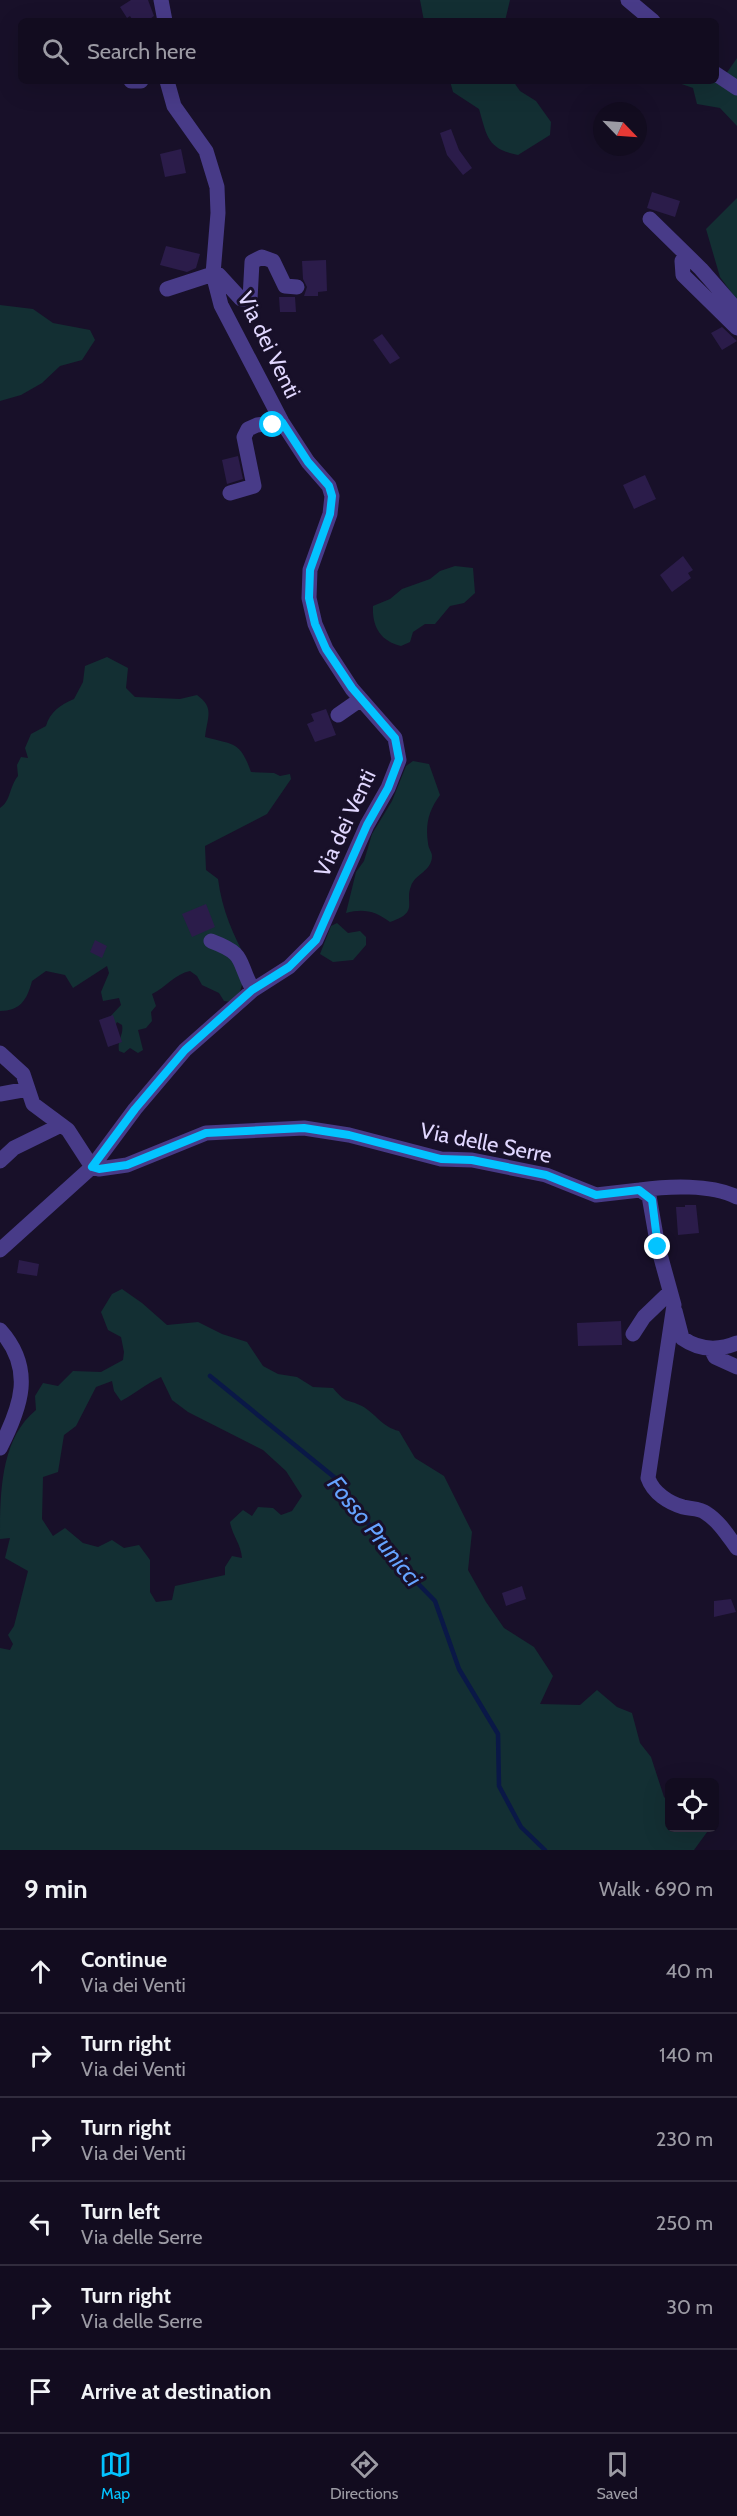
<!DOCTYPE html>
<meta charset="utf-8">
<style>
body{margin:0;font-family:Cabin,sans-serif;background:#1f1a2c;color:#f1f3f6}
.controls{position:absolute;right:18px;bottom:18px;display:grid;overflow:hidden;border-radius:9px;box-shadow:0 6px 24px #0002}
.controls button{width:54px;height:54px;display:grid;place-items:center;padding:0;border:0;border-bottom:2px solid #312c3d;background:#120c1f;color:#f1f3f6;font:30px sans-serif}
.compass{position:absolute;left:593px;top:102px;width:54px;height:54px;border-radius:50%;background:#120c1f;box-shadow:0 6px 24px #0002;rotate:115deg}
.stop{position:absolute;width:18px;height:18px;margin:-14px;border:4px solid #03c3ff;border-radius:50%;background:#fff}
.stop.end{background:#03c3ff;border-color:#fff;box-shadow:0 2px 6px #0008}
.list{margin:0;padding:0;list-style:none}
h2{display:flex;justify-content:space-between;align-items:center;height:78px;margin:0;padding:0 24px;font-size:26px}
h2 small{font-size:20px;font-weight:400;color:#9c9ba4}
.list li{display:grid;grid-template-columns:39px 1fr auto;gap:18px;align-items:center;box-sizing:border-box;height:84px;padding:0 24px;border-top:2px solid #312c3d}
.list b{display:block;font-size:22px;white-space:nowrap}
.list p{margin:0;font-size:20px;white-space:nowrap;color:#9c9ba4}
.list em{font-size:20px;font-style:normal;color:#9c9ba4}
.icon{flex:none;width:33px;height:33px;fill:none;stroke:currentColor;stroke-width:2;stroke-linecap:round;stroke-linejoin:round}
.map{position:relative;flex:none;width:737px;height:1850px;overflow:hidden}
.search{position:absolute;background:#120c1f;box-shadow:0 6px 24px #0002;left:18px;right:18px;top:18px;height:66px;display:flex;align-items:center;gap:15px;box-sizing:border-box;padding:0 21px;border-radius:9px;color:#9c9ba4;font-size:22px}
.sheet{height:582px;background:#120c1f}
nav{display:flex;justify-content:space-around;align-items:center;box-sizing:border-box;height:84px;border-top:2px solid #312c3d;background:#120c1f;font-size:16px;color:#9c9ba4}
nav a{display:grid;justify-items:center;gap:3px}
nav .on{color:#03c3ff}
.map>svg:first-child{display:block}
.green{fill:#132f33;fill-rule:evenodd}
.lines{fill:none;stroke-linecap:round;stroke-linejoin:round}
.stream{stroke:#0a1847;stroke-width:4.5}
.building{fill:#2b1c4a}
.minor{stroke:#483b88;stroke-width:15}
.route{stroke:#03c3ff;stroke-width:8}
.labels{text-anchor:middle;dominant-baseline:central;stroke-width:6;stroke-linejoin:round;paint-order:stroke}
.street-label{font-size:22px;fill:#e1d7ff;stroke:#181029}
.water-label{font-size:24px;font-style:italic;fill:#65a3ff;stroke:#181029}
</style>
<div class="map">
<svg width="737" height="1850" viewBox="0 0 737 1850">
<rect width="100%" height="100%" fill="#181029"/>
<path class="green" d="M420,0H510L505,21H424Z
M737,58V126L720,108L697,104L693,88L673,81H716V65L726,74Z
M450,81H513L520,91L536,101L551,122L550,135L518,155C487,149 487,136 479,109L453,92Z
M737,198V300L720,277L706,229Z
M0,305L33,309L53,323L90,330L95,340L82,360L60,366L42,383L21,395L0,401Z
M455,566L473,568L475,593L464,603L450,606L435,624H425L413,632L410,642L401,646C380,641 372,626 373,606L390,599L402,589L430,579L440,571Z
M107,657L128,668L126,688L135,697L180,699L197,695C215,708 207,717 205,737C234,745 240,741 251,772L274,773L280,776L290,774L291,779L267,814L205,846L206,870L218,879C222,910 233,935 248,962L240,992L232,1002L224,1001L219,993L202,985L197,976L190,971C175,974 166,987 152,994L156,1006L151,1012L152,1021L146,1028L138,1030L143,1050L138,1053L130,1048L124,1053L119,1051C117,1040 124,1035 122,1025L117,1022L114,1028L107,1020L121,1005L119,998L103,1001L101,992L109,973L107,966L73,988L65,975L46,971L32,981C27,1000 20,1011 0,1011V808C11,801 9,787 18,776L17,765L21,757L28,758L25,748L31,734L46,726C50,712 60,705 74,699L83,682L85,666Z
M413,761L429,764L440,795C429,810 425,824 428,843C428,848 432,852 432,856C432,871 415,874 411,886C404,903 420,912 390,922C376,911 363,908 346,913L356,872L364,861L372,834L392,801L406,766Z
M337,923L348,933L360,931L366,937V945L353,960L333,962L320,954L331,926Z
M122,1289L142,1303L167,1325L198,1322L222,1334L247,1342L263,1366L278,1374L297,1377L313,1387L333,1388C347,1405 346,1398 362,1406C376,1414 382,1427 399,1431L415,1458L444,1476L472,1532L468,1570L486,1602L504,1628L534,1647L553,1676L540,1704L580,1705L597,1690L617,1707L632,1713L640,1743L651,1757L664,1797L669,1802L670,1828H710L694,1850H0V1648L10,1650L13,1644L8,1635L14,1626L28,1571L5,1558L10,1538L0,1539C0,1495 0,1439 36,1410L35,1396L43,1383L58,1386L73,1371L101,1372L123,1360L124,1352L121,1337L108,1330L101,1312L112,1294ZM161,1377L172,1400L188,1412L263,1450L286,1471L302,1496L292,1511L281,1515L273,1508L258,1507L252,1516L243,1510L230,1522C232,1535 241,1544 242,1558L232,1556L225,1567V1575L175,1586L172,1600L156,1602L150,1592V1560L139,1545L124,1548L112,1540L98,1547L83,1543L65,1528L53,1536L42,1519L43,1477L58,1472L64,1435L76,1426L96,1387L112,1381L114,1391L121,1401C136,1393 144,1385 161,1377Z"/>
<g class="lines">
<path class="stream" d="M210,1376L339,1481L390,1555L435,1601L459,1669L498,1734L499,1786L521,1827L545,1850"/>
</g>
<path class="building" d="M131,0H148L154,16L147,21H133L130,16L127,18L120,7Z
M451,129L459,150L472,168L463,175L447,155L440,133Z
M181,149L186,173L165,177L160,154Z
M652,192L680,201L675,217L647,208Z
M166,246L200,254L196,268L187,272L160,265Z
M326,260L327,291L318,292V296H304L307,287L303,279L302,261Z
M279,297H295L296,312H280Z
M722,327L737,341L722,350L711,333Z
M382,334L400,358L390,364L373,340Z
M238,456L243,479L227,484L222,460Z
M645,475L656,499L634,509L623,485Z
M683,556L693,570L688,573L691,578L672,592L660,575Z
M326,709L336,735L315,742L307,724L314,721L311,714Z
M206,904L215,927L192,937L182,914Z
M95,940L107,946L102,958L90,952Z
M113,1015L122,1042L108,1047L99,1020Z
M685,1205H696L699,1233L678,1235L676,1207H685Z
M19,1260L39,1264L37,1276L17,1273Z
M621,1321L622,1345L578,1346L577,1323Z
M522,1586L526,1599L506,1606L502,1593Z
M731,1599L736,1612L714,1617V1601Z"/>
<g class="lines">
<path class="minor" d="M161,0L165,21
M628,0L653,21
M716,74L737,88
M131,81H141
M650,219L701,269L737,310
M686,255L682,261L683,275L737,328
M167,289L213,274L219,275L241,299H250L252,262L262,257L273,261L285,286L297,287
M230,493L254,486L244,437L248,429L257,425L282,422
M338,715L361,699
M211,941C248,955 236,960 253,990
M0,1053L23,1074L33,1104L68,1130L92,1167
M0,1094L28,1089
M0,1161L14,1148L61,1125
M92,1167L99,1169L127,1165L206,1133L304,1128L349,1135L441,1159L472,1160L546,1175L596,1195L640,1190L649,1196L658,1247L674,1305L648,1478C653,1493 669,1503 683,1507C691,1509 700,1508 706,1513C720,1522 728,1536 737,1548
M640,1190C668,1186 711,1184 737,1197
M0,1250L92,1167L135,1109L185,1050L253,990L289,967L316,940L367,825L388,788L399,760L395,738L352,689L326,649L315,624L309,598L310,570L330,514L332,496L329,486L308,462L282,422L221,305L213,274L218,213L217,187L206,151L174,106L167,81
M675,1311L682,1338C699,1350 718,1351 737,1343
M0,1330C35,1369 21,1407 0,1448
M633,1334L644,1317L669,1293
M711,1349L715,1357L737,1367"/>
</g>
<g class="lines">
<path class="route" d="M273,425L282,422L308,462L329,486L332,496L330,514L310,570L309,598L315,624L326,649L352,688L395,738L399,759L388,788L367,825L316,940L289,967L252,990L185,1050L135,1109L92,1167L99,1169L127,1165L206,1133L304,1128L349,1135L441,1159L472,1160L546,1175L596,1195L639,1190L652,1200L658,1247"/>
</g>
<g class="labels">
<g class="street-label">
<text transform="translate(269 345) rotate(64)">Via dei Venti</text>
<text transform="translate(345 823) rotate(-65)">Via dei Venti</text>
<text transform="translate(486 1143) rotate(11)">Via delle Serre</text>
</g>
<g class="water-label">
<text transform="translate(375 1531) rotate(51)">Fosso Prunicci</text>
</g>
</g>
</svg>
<div class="controls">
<button><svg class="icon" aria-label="locate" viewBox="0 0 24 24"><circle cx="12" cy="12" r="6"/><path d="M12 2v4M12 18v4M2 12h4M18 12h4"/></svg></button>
</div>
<svg class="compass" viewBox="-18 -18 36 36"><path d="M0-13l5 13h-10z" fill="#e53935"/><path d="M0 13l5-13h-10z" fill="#9c9ba4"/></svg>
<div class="stop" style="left:273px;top:425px"></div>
<div class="stop end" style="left:658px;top:1247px"></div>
<div class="search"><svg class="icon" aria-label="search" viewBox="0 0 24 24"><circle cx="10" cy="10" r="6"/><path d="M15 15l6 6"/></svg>Search here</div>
</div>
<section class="sheet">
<h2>9 min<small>Walk · 690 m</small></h2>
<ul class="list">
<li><svg class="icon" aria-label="ahead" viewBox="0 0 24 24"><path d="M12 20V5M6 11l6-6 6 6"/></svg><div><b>Continue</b><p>Via dei Venti</p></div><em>40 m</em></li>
<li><svg class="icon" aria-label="right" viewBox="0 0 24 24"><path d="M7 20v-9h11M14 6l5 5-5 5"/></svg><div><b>Turn right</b><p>Via dei Venti</p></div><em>140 m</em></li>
<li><svg class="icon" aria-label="right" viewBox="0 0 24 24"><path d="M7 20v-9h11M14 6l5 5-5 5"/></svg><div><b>Turn right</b><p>Via dei Venti</p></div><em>230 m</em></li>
<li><svg class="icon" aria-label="left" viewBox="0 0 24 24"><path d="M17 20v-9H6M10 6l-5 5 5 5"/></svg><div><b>Turn left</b><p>Via delle Serre</p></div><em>250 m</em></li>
<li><svg class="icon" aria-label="right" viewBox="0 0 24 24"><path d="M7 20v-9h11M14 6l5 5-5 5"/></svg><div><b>Turn right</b><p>Via delle Serre</p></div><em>30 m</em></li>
<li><svg class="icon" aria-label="arrive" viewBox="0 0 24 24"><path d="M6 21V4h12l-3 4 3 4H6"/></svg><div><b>Arrive at destination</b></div></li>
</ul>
</section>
<nav>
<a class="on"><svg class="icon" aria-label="map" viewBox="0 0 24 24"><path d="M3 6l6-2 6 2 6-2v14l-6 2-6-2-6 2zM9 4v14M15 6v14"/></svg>Map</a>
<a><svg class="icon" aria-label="directions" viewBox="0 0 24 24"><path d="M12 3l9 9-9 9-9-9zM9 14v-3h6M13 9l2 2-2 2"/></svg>Directions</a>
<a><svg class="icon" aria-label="saved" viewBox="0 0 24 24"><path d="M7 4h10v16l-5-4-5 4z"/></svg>Saved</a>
</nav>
